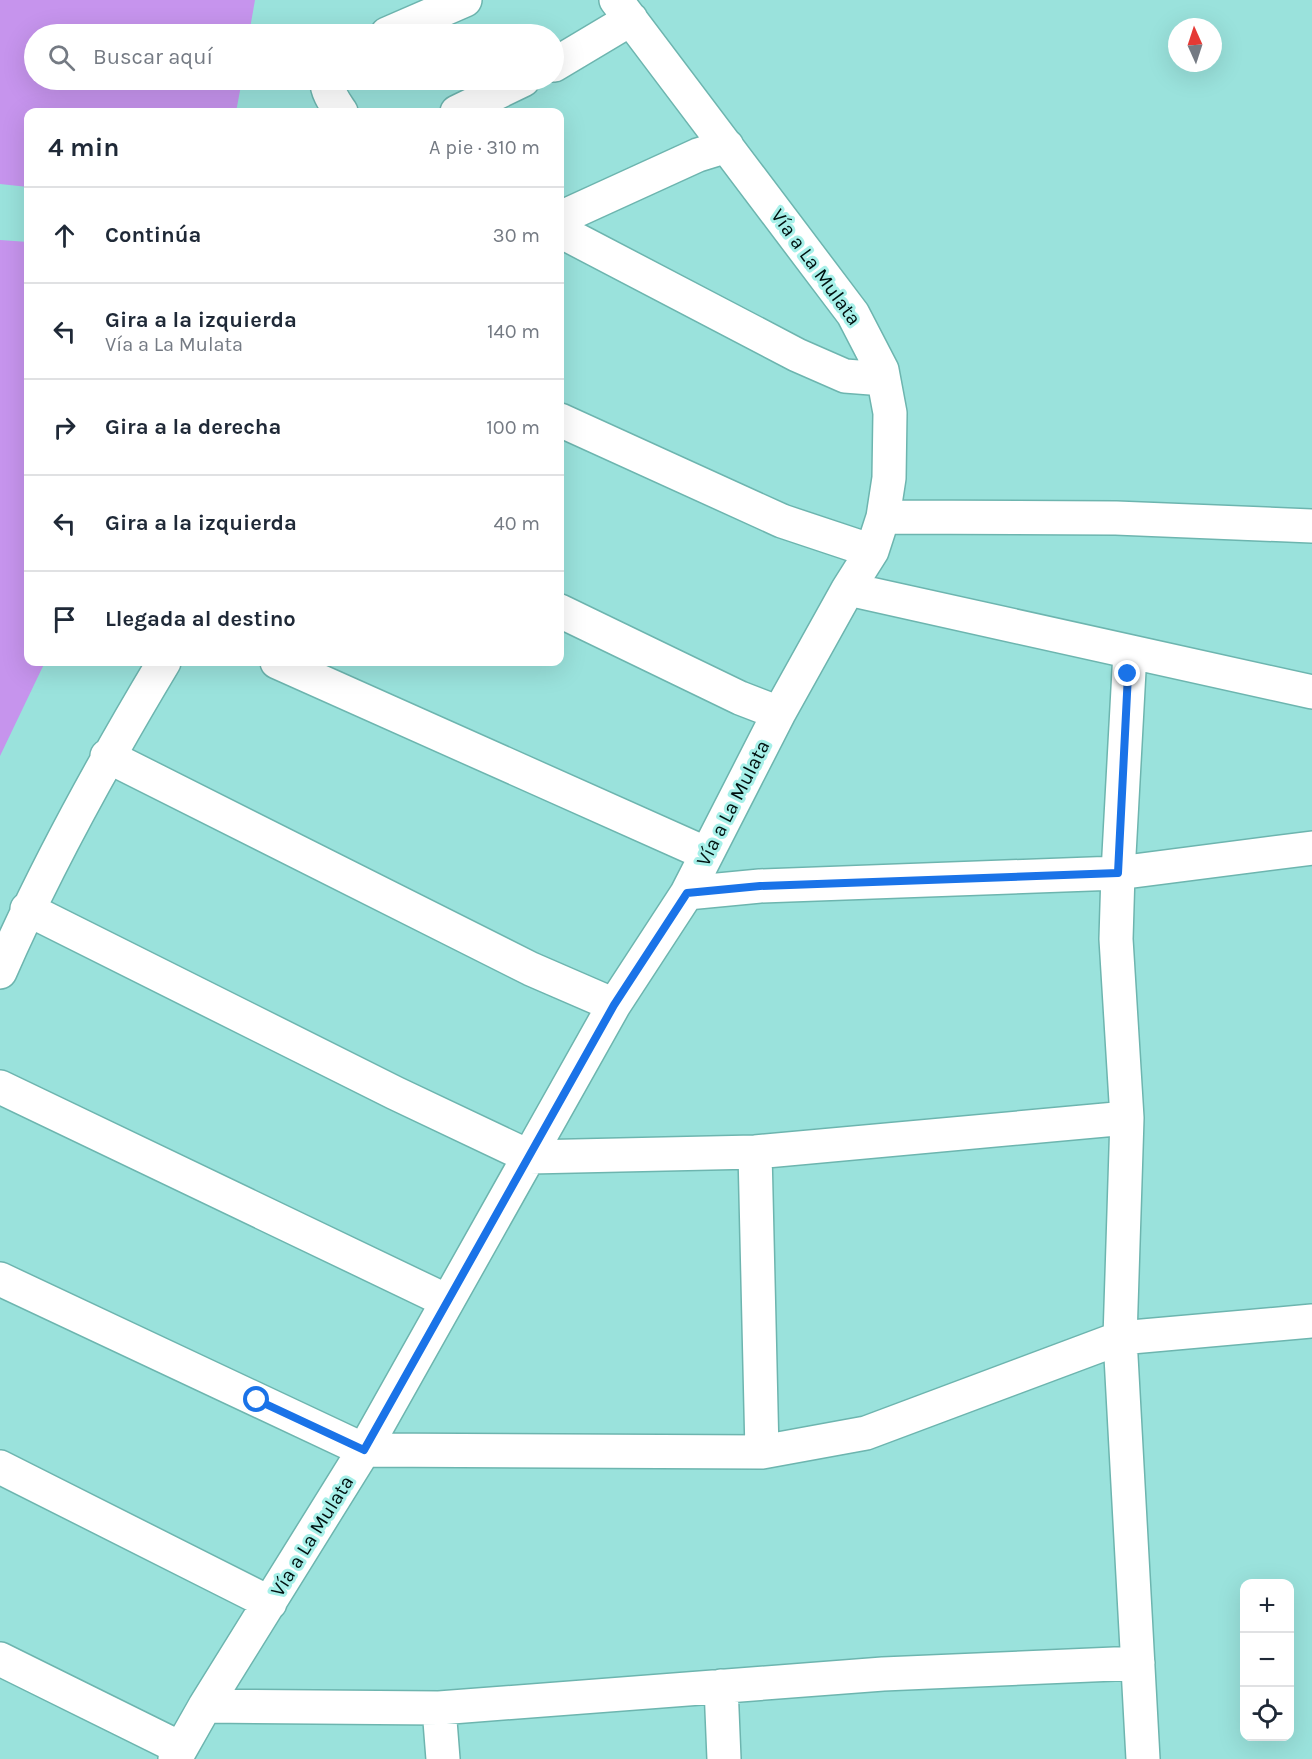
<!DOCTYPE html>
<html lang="es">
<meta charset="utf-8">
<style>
body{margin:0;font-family:Karla,sans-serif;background:#f2f2f3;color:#1f2937}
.controls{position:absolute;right:18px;bottom:18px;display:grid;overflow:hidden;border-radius:12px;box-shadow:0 6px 24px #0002}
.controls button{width:54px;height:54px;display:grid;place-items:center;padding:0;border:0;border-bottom:2px solid #e0e1e3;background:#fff;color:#1f2937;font:30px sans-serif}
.compass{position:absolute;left:1168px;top:18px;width:54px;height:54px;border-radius:50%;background:#fff;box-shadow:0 6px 24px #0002;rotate:357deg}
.stop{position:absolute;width:18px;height:18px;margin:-14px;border:4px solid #1a73e8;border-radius:50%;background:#fff}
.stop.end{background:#1a73e8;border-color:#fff;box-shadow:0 2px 6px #0008}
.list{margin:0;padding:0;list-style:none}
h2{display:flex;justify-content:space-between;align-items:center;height:78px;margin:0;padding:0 24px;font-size:26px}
h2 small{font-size:20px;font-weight:400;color:#747a83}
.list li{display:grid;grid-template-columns:39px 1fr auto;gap:18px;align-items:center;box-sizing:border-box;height:96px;padding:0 24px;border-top:2px solid #e0e1e3}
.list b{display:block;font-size:22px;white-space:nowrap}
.list p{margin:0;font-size:20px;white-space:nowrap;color:#747a83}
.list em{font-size:20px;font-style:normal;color:#747a83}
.icon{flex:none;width:33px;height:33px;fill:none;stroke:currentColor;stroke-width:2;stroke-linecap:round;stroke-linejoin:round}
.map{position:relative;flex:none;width:1312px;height:1759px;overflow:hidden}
.search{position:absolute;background:#fff;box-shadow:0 6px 24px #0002;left:24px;top:24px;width:540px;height:66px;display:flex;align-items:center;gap:15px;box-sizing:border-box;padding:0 21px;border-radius:33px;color:#747a83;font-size:22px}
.panel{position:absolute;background:#fff;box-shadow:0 6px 24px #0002;left:24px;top:108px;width:540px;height:558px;border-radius:12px}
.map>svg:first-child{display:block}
.green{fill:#c694ed}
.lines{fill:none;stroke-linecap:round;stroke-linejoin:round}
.minor-casing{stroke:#6db5af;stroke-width:36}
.minor{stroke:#fff;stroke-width:33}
.route{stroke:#1a73e8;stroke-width:8}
.labels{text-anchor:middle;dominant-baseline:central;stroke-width:6;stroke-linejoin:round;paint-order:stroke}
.street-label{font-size:20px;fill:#001110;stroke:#a7f0e9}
</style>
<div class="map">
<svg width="1312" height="1759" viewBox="0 0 1312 1759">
<rect width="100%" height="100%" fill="#9ae2dc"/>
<path class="green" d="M0,0H255L249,34H34V80H242L236,112H28V187L0,184Z
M0,240L28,242V662H45L0,756Z"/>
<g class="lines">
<defs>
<path id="minor" d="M387,34L465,0
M554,65L631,19
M327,80C326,91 335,103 341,112
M457,112L523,80
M560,218L698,155L727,146
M560,231L797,355L845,376L871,378L882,370
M560,420L782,521L872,551
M883,517L1116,518L1312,526
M848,589L1312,692
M560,611L740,698L779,713
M1130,652L1118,873L1116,939L1127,1118L1120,1338L1143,1759
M277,662L707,854
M107,756L531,969L614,1005
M687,893L760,886L1118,873L1312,848
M27,909L395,1093L530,1157L755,1152L1127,1118
M0,972C47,864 104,762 164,662
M0,1087L447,1301
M755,1152L762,1452
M0,1279L364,1450L762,1452L866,1433L1120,1338L1312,1321
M0,1467L270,1603
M0,1659L180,1748
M721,1686L724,1759
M205,1706L439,1708L883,1674L1138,1663
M439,1708L443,1759
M175,1759L205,1706L364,1450L614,1005L687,893L779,713L848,589L872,551L883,517L889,478L890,413L882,370L853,314L616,0"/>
</defs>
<use href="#minor" class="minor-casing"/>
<use href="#minor" class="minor"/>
</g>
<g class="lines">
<path class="route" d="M257,1400L364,1450L614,1005L687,893L760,886L1118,873L1128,674"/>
</g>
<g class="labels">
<g class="street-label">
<text transform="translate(816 267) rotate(54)">Vía a La Mulata</text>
<text transform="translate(733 803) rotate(-63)">Vía a La Mulata</text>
<text transform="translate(312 1536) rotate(-58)">Vía a La Mulata</text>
</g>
</g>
</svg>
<div class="controls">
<button>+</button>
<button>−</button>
<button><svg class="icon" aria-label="locate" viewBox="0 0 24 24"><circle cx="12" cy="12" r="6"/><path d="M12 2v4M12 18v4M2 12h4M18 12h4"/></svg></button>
</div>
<svg class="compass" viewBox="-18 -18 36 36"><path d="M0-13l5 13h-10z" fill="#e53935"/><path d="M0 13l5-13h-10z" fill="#747a83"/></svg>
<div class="stop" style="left:257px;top:1400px"></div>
<div class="stop end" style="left:1128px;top:674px"></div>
<div class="search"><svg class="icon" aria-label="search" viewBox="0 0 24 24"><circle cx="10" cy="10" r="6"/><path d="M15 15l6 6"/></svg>Buscar aquí</div>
<section class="panel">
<h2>4 min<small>A pie · 310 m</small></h2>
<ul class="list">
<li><svg class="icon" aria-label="ahead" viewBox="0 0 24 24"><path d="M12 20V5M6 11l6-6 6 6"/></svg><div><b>Continúa</b></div><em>30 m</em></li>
<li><svg class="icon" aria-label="left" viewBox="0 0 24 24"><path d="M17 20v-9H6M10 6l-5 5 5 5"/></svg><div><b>Gira a la izquierda</b><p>Vía a La Mulata</p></div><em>140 m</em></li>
<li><svg class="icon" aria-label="right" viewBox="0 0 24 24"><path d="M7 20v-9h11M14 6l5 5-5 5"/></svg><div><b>Gira a la derecha</b></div><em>100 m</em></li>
<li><svg class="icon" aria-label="left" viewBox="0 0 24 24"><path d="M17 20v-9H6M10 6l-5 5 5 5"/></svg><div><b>Gira a la izquierda</b></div><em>40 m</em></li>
<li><svg class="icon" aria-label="arrive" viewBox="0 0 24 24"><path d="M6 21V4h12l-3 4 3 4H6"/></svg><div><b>Llegada al destino</b></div></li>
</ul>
</section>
</div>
